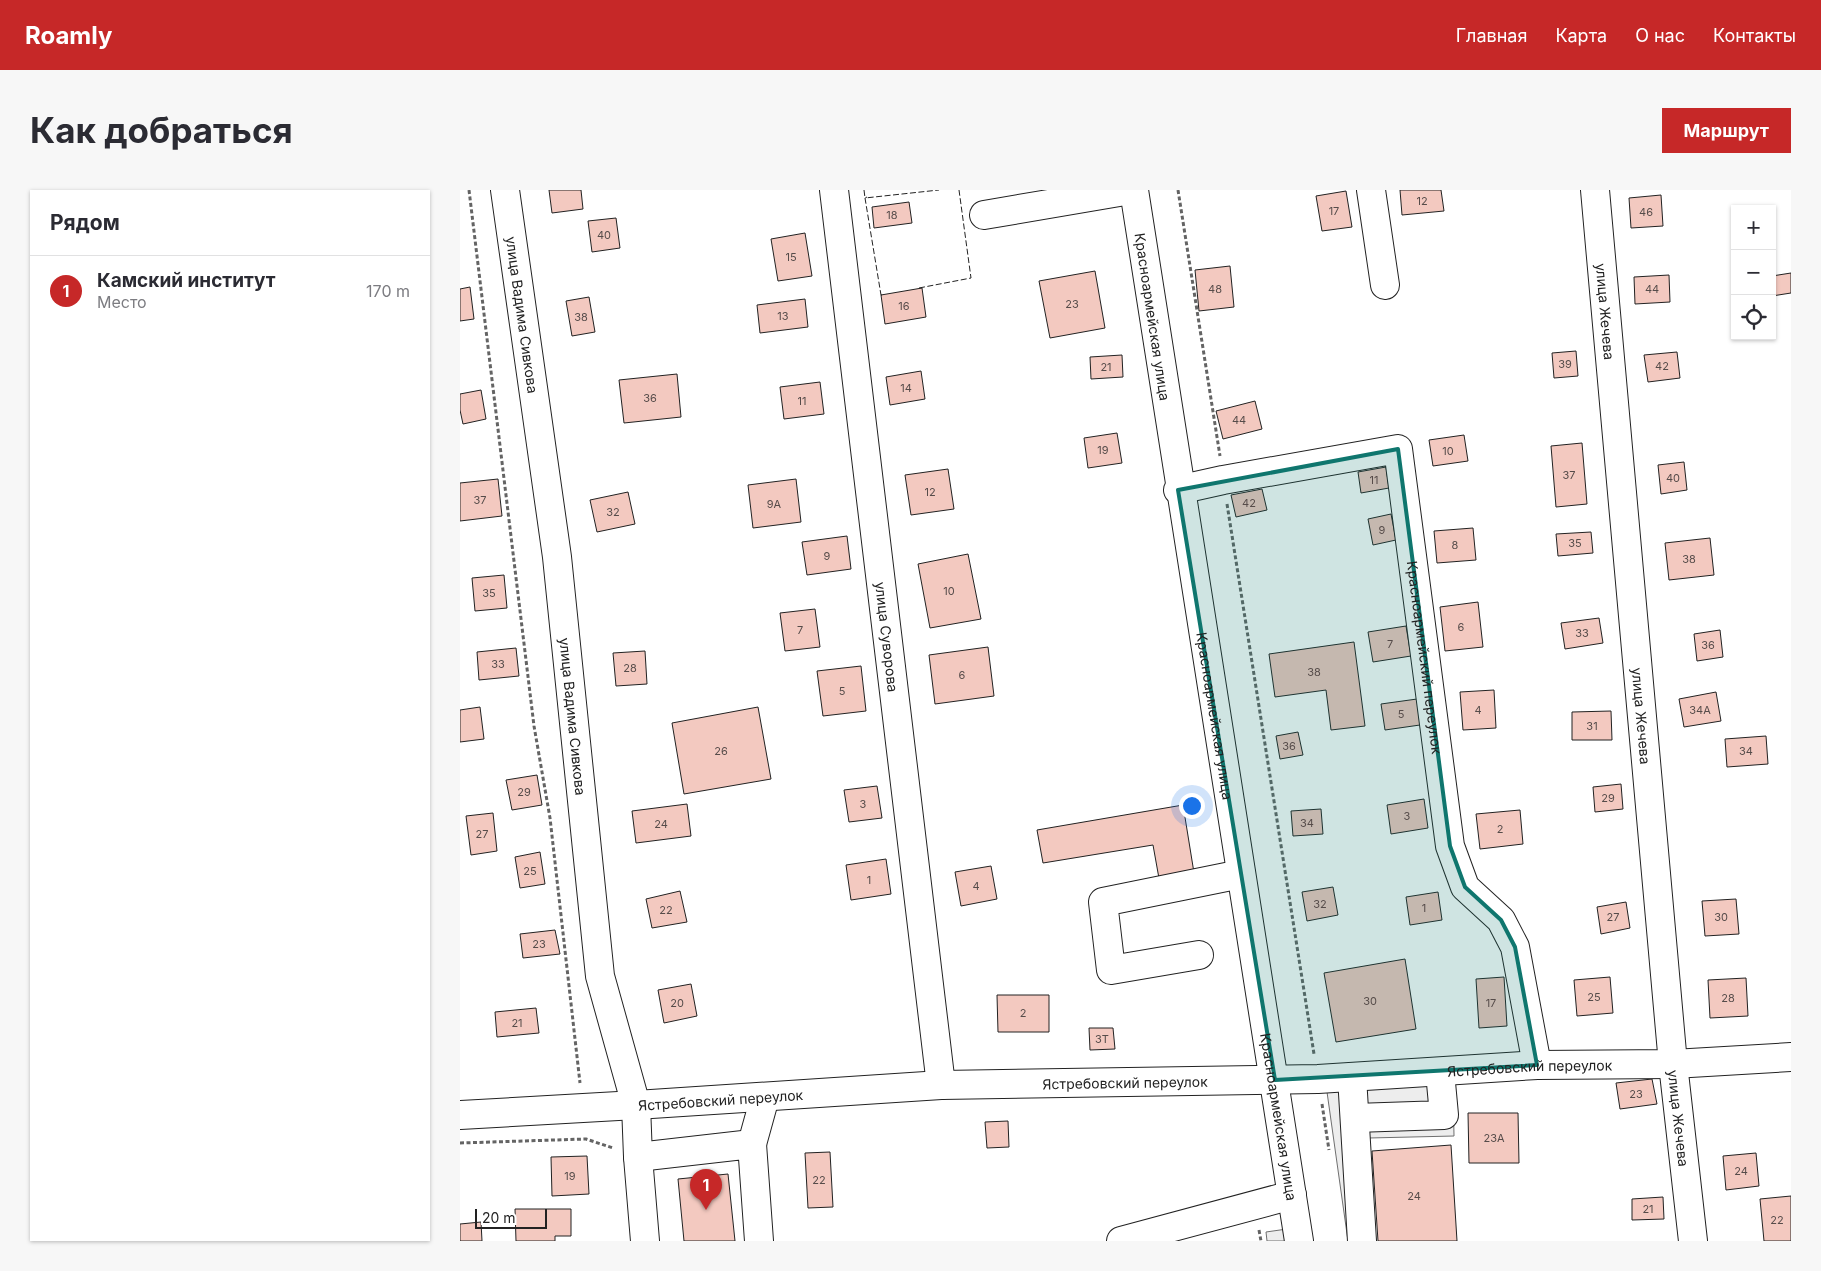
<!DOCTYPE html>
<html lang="ru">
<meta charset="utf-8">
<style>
body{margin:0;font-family:Inter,sans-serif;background:#f7f7f7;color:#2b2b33}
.controls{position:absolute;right:15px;top:15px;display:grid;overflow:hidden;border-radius:0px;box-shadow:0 1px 4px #0004}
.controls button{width:45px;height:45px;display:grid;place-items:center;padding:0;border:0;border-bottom:1px solid #e1e1e2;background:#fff;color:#2b2b33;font:25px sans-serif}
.scale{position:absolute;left:15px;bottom:12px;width:72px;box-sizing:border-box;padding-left:5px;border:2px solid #222;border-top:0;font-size:14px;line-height:18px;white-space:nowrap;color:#222;-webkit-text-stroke:4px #fff;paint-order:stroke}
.you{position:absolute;left:731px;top:615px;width:18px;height:18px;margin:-12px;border:4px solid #fff;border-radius:50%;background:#1a73e8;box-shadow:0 0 0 8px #1a73e833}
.badge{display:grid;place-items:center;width:32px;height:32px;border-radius:50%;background:#c62828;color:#fff;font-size:16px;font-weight:700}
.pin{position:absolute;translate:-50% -41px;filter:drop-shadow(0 1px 2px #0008)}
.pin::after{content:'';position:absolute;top:26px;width:18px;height:15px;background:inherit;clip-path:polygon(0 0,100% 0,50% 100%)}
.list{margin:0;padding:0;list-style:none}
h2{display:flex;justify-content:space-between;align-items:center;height:65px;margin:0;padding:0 20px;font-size:21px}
h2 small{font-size:16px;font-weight:400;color:#7c7c81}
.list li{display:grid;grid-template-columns:32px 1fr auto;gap:15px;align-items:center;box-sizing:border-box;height:70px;padding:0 20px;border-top:1px solid #e1e1e2}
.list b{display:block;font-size:19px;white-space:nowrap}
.list p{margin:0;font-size:16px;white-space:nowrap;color:#7c7c81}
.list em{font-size:16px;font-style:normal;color:#7c7c81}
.icon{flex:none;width:28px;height:28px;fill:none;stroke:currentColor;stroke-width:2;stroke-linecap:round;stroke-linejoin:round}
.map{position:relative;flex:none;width:1331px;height:1051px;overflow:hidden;border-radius:0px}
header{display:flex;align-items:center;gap:30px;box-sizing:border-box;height:70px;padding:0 25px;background:#c62828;color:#fff}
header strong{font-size:24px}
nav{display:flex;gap:28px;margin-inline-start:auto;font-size:18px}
.intro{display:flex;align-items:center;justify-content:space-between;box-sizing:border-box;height:120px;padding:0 30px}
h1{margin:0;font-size:35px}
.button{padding:12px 22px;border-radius:0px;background:#c62828;color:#fff;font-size:18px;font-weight:700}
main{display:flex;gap:30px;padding:0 30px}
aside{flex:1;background:#fff;border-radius:0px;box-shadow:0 1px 4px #0004}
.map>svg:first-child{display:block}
.parking{fill:#ededed;stroke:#6f6f6f}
.building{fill:#f3c9c0;stroke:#222}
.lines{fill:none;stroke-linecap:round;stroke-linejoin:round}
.minor-casing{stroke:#222;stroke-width:30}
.path{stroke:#646464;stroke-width:3;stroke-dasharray:4 2.5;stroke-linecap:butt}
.minor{stroke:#fff;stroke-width:28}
.fence{stroke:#222;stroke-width:1;stroke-dasharray:6 2.5;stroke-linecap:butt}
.marked{fill:#0f766e;fill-opacity:0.2;stroke:#0f766e;stroke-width:4;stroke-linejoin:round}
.labels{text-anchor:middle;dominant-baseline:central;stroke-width:4;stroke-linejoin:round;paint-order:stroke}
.number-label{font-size:11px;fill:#564c4a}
.street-label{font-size:14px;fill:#222;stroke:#fff}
</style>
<header>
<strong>Roamly</strong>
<nav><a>Главная</a><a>Карта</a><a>О нас</a><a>Контакты</a></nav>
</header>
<div class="intro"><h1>Как добраться</h1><a class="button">Маршрут</a></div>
<main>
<aside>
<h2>Рядом<small></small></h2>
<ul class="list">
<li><span class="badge">1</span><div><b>Камский институт</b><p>Место</p></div><em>170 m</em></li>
</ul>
</aside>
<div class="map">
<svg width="1331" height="1051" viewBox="0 0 1331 1051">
<rect width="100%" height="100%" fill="#fff"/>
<path class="parking" d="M993,892L994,946L909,948L888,1051L867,902Z
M827,1039L828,1051H807L806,1042Z"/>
<path class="building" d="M89,0H121L123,19L92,23Z
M940,0H981L984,21L942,25Z
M886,1L892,37L862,41L856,6Z
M1201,5L1203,36L1171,38L1169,8Z
M449,12L452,33L414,38L412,17Z
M156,28L160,58L132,62L128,31Z
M345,43L352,86L318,91L311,49Z
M770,76L774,117L739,121L735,80Z
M635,81L645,138L590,148L579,91Z
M1331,83V103L1312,106V86Z
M1209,85L1210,112L1175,114L1174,87Z
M10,97L14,129L0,131V99Z
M462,98L466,127L425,134L421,105Z
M129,107L135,142L112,146L106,111Z
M345,109L348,137L300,143L297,115Z
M1116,161L1118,186L1094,188L1092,163Z
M1217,162L1220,188L1188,192L1184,165Z
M662,165L663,187L631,189L630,167Z
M461,181L465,209L430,215L426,187Z
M217,184L221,227L164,233L159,190Z
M360,192L364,224L324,229L320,197Z
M21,200L26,229L3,234L0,220V204Z
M795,211L802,239L763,249L756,221Z
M657,243L662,273L628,278L624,248Z
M1004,245L1008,271L973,276L969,250Z
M1122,253L1127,314L1096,317L1091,256Z
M1224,272L1227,300L1201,304L1198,275Z
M926,277L929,298L901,303L898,282Z
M488,279L494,319L451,325L445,285Z
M38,289L42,326L0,331V293Z
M336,289L341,332L293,338L288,295Z
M802,299L807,320L776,327L771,305Z
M168,302L175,334L137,342L130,310Z
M931,324L936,350L913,355L908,329Z
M1013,338L1016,370L977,373L974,341Z
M1131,342L1133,363L1098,366L1096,344Z
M387,346L391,379L347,385L342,352Z
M1250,348L1254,385L1209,390L1205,353Z
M508,364L521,429L470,438L458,374Z
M44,385L47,418L15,421L12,388Z
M1018,412L1023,457L985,461L980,417Z
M355,419L360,457L325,461L320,423Z
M1139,428L1143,453L1105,459L1101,433Z
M946,436L951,466L913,472L908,442Z
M1260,440L1263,467L1237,471L1234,444Z
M894,452L905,536L871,540L866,500L815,507L809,464Z
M528,457L534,506L475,514L469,465Z
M56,458L59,486L19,490L17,462Z
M185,461L187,494L156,496L153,463Z
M401,476L406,521L363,526L357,481Z
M1034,500L1036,538L1003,540L1000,502Z
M1256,502L1261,531L1224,537L1219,509Z
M957,509L960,535L925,540L921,514Z
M20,517L24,549L0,552V520Z
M298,517L311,589L224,604L212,533Z
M1151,521L1152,550H1112V522Z
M838,542L843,565L820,569L816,546Z
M1306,546L1308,574L1267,577L1265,549Z
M77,585L82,615L52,620L46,590Z
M1161,594L1163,619L1135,622L1133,597Z
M417,596L422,628L389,632L384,600Z
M964,609L968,638L931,644L927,615Z
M227,614L231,646L176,653L172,621Z
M723,615L735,689L700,694L693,655L583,673L577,640Z
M861,619L863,644L833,646L831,621Z
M1060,620L1063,654L1020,659L1016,624Z
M33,623L37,661L11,665L6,626Z
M80,662L85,694L60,698L55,667Z
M426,669L431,704L391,710L386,675Z
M531,676L537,709L501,716L495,682Z
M873,697L878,725L847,731L842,702Z
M220,701L227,732L192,738L186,709Z
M978,702L982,730L950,735L946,707Z
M1276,709L1279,744L1245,746L1242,711Z
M1166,712L1170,738L1141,744L1137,717Z
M95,740L100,764L63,768L60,744Z
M945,769L956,839L876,852L864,783Z
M1044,787L1047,836L1019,838L1016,789Z
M1150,787L1153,823L1117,826L1114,790Z
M1286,788L1288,826L1250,828L1248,790Z
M231,794L237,826L204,833L198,800Z
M537,805H589V842H538Z
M76,818L79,843L37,847L35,822Z
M629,838H653L655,859L630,860Z
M1192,889L1197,914L1160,919L1156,893Z
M1008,923H1058L1059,973H1009Z
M548,931L549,957L527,958L525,932Z
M991,955L997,1051H918L912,961Z
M370,962L373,1017L348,1018L345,963Z
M1296,963L1299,996L1266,1000L1263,966Z
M127,966L129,1004L92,1006L91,967Z
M268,984L275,1051H224L218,989Z
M1331,1006V1051H1304L1300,1009Z
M1203,1007L1204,1029L1172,1030V1009Z
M55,1019H111V1046H95V1051H56Z
M21,1032L22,1051H0V1034Z"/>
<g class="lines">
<defs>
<g id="minor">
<path id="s1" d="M45,0L97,367L140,786L176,915L178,967L185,1051"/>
<path id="s2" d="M374,0L481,895"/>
<path id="s3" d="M674,0C726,351 784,701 839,1051"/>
<path d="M911,0L925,95"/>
<path id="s4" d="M1135,0L1213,874L1233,1051"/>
<path d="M524,25L671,0"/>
<path id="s5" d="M718,300L763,290L938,259L990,656L1005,697L1041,730L1055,757L1077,875"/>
<path d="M739,765L651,780L643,712L781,684"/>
<path d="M892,887L902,1051"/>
<path id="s6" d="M0,925L176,915L481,895L858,889L1077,875L1213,874L1331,867"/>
<path d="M895,928L984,925L980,882"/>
<path d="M292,954L305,907"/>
<path d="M178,967L292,954L299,1051"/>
<path d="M661,1051L832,1005"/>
</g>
</defs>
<use href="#minor" class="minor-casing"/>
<path class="path" d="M9,0L74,536L90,628L120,893
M718,0L760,266
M767,314L854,864
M862,914L869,960
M0,953L126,949L153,958
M799,1040L801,1051"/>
<use href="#minor" class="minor"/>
<path class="fence" d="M404,0L405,8L407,7
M459,98L511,88L499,0
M422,105H421L405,8L479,0"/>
</g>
<path class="marked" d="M938,259L990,656L1005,697L1041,730L1055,757L1077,875L815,890L718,300Z"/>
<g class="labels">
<g class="number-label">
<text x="962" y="11">12</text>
<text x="874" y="21">17</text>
<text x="1186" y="22">46</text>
<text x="432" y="25">18</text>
<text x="144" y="45">40</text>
<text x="331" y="67">15</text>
<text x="755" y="99">48</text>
<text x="1192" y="99">44</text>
<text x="612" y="114">23</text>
<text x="444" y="116">16</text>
<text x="323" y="126">13</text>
<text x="121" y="127">38</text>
<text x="1105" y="174">39</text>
<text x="1202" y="176">42</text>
<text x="646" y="177">21</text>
<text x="446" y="198">14</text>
<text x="190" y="208">36</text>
<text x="342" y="211">11</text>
<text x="779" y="230">44</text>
<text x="643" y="260">19</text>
<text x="988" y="261">10</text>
<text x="1109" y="285">37</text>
<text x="1213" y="288">40</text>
<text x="914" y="290">11</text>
<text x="470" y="302">12</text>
<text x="20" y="310">37</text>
<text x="789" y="313">42</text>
<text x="314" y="314">9А</text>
<text x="153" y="322">32</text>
<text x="922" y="340">9</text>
<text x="1115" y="353">35</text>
<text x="995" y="355">8</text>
<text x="367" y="366">9</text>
<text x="1229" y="369">38</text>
<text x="489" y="401">10</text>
<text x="29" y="403">35</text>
<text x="1001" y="437">6</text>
<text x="340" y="440">7</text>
<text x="1122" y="443">33</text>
<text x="930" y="454">7</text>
<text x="1248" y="455">36</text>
<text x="38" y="474">33</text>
<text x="170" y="478">28</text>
<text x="854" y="482">38</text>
<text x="502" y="485">6</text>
<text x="382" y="501">5</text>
<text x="1018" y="520">4</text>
<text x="1240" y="520">34А</text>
<text x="941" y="524">5</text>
<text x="1132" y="536">31</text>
<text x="829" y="556">36</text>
<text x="261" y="561">26</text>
<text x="1286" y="561">34</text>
<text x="64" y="602">29</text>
<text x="1148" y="608">29</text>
<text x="403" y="614">3</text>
<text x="947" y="626">3</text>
<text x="847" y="633">34</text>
<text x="201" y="634">24</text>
<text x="1040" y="639">2</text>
<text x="22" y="644">27</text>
<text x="70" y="681">25</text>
<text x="409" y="690">1</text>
<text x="516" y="696">4</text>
<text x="860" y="714">32</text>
<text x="964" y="718">1</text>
<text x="206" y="720">22</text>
<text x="1153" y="727">27</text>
<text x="1261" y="727">30</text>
<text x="79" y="754">23</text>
<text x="1134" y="807">25</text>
<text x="1268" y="808">28</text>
<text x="910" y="811">30</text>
<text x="217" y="813">20</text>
<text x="1031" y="813">17</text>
<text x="563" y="823">2</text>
<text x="57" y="833">21</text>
<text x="642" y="849">3Т</text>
<text x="1176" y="904">23</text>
<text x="1034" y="948">23А</text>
<text x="1281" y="981">24</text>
<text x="110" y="986">19</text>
<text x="359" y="990">22</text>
<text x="954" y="1006">24</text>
<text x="1188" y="1019">21</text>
<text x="1317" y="1030">22</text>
</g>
<g class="street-label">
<text stroke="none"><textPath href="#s4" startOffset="122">улица Жечева</textPath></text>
<text stroke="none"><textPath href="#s1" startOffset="126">улица Вадима Сивкова</textPath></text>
<text stroke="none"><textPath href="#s3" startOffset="128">Красноармейская улица</textPath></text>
<text stroke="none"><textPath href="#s2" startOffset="450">улица Суворова</textPath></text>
<text stroke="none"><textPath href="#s5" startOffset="434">Красноармейский переулок</textPath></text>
<text stroke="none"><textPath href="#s3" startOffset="532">Красноармейская улица</textPath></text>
<text stroke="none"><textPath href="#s4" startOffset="528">улица Жечева</textPath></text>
<text stroke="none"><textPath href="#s1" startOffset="531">улица Вадима Сивкова</textPath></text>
<text stroke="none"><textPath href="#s6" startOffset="1071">Ястребовский переулок</textPath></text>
<text stroke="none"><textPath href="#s6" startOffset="666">Ястребовский переулок</textPath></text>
<text stroke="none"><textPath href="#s6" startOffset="261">Ястребовский переулок</textPath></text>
<text stroke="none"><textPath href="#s3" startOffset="938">Красноармейская улица</textPath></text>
<text stroke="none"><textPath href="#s4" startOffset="932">улица Жечева</textPath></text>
</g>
</g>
</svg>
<div class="controls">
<button>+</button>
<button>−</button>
<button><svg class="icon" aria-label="locate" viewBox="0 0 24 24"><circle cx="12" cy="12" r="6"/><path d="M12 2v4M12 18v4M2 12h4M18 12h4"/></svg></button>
</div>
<div class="scale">20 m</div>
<div class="you"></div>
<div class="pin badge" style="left:246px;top:1020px">1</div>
</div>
</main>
